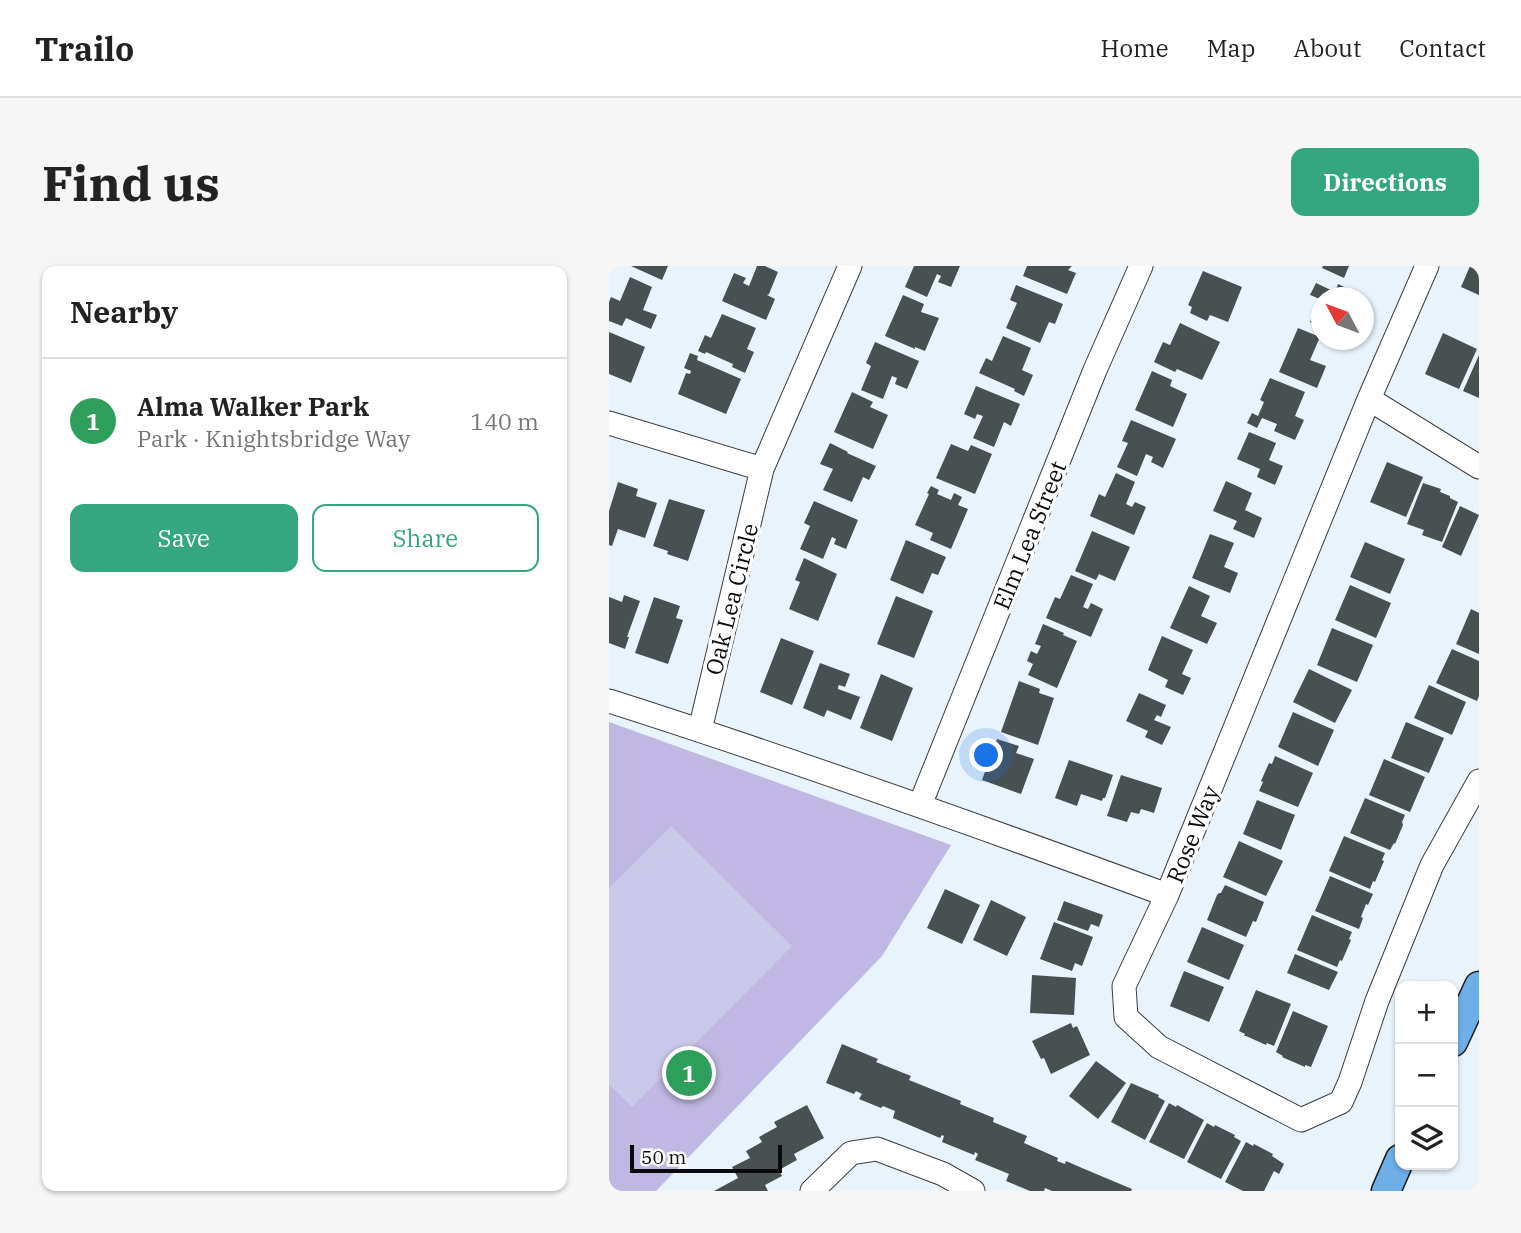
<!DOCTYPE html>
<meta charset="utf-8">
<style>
body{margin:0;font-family:"IBM Plex Serif",serif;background:#f6f6f6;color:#222}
.controls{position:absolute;right:21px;bottom:21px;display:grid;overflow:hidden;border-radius:14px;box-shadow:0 2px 5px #0004}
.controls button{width:63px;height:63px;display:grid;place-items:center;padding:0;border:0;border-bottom:2px solid #e0e0e0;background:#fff;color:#222;font:35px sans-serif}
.compass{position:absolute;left:702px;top:21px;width:63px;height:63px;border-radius:50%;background:#fff;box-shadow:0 2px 5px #0004;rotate:311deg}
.scale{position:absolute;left:21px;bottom:18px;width:152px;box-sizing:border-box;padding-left:7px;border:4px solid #0a0a0a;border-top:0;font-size:19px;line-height:24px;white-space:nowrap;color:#0a0a0a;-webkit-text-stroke:5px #fff;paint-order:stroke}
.you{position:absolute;left:378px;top:490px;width:24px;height:24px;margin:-18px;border:5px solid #fff;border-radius:50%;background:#1a73e8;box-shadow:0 0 0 10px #1a73e833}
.badge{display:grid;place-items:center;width:46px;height:46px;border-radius:50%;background:#34a780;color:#fff;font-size:23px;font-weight:700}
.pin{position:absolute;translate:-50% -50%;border:4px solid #fff;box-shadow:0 2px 7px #0006}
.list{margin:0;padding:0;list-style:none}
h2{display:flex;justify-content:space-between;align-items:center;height:91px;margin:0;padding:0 28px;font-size:30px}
h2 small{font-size:23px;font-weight:400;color:#767676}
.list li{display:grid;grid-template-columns:46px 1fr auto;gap:21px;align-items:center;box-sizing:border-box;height:126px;padding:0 28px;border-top:2px solid #e0e0e0}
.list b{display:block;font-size:26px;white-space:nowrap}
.list p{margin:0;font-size:23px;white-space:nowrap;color:#767676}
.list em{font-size:23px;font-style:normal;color:#767676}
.actions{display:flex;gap:14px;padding:21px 28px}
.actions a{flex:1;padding:16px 0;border:2px solid #34a780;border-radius:14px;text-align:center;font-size:24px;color:#34a780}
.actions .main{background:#34a780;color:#fff}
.icon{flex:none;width:38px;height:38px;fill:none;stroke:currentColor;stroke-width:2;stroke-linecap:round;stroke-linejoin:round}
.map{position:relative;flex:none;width:870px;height:925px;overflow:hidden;border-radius:14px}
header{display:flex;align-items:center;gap:42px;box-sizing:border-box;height:98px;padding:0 35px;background:#fff;border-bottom:2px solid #e0e0e0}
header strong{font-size:33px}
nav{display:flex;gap:38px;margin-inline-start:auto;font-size:24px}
.intro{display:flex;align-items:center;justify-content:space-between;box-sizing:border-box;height:168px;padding:0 42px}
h1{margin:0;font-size:49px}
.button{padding:18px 32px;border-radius:14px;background:#34a780;color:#fff;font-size:24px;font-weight:700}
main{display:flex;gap:42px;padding:0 42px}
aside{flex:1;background:#fff;border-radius:14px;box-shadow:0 2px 5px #0004}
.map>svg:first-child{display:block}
.green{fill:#c0b8e2}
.pitch{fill:#cac9ea}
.building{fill:#485051}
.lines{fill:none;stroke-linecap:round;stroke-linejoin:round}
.minor-casing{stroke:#3d3d3d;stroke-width:25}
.major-casing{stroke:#1b1b1b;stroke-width:31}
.minor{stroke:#fff;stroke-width:23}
.major{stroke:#6fafe7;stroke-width:28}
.labels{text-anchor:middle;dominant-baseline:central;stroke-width:7;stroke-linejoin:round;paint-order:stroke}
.street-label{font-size:23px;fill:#0a0a0a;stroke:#fff}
</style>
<header>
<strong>Trailo</strong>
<nav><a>Home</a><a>Map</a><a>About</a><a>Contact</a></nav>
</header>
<div class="intro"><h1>Find us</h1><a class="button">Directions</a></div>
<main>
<aside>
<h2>Nearby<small></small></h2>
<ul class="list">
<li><span class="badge" style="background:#2e9e5b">1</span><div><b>Alma Walker Park</b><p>Park · Knightsbridge Way</p></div><em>140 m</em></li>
</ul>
<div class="actions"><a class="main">Save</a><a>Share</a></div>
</aside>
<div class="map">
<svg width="870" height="925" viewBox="0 0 870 925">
<rect width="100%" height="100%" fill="#e9f3fc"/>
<path class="green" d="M0,456L342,579L273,690L47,925H0Z"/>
<path class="pitch" d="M62,560L183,680L23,841L0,818V622Z"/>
<path class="building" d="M22,0H59L53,14Z
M148,0H156L169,6L160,28L158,29L166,33L157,54L113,35L125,7L137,12L134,17L140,20Z
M305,0H351L342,21L329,16L332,10L328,8L318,31L296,21Z
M418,0H463L459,4L467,7L458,28L414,10Z
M714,0H740L735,12L713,2Z
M861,0H870V29L852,21Z
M594,5L633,21L619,56L601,49L598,55L581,47L583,41L579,39Z
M21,11L43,21L34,44L48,49L42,63L17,52L13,60L0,55V36L2,31L11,35Z
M707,17L726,26L729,18L748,27L746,32H712V62L701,56L711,33L701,29Z
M407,19L454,38L446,58L440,56L431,77L397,62L408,37L401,34Z
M294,29L315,38L312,46L330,52L316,85L306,81V83L276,70Z
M113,48L147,62L138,83L145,86L136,107L123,101L124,98L97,86L96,88L89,85L96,69L102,72Z
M571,57L611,76L593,114L568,103L566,106L545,96L554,76L561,79Z
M689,62L711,71L701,94L717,100L708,122L670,106Z
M0,66L36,81L22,117L0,108Z
M834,67L868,83L850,123L816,108Z
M394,70L422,82L413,104L424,109L415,130L405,125L406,123L370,107L377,92L383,95Z
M266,76L310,95L298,123L286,118L288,112L283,110L274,133L252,124L262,100L257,97Z
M81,87L89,90L88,94L132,113L117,148L69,128L77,107L81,108L82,105L75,102Z
M870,89V132L854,125Z
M543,105L563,114L561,120L578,128L564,161L526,144Z
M661,112L696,126L686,150L695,154L686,174L665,165L668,158L653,152L648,162L638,157L643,147L649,150L655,136L651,134Z
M367,120L411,138L402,160L395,156L385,181L364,172L374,150L368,148L366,153L355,148Z
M243,126L264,136L261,141L279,149L264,183L225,166Z
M522,154L567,173L554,202L542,196L544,191L537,188L528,210L508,201L519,177L513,175Z
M640,166L667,177L660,194L674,200L666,219L648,211L651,203L628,193Z
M221,177L239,186L238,187L267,200L260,214L254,211L243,236L214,224L224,203L211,198Z
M342,178L359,185L362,179L383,188L366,228L327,212Z
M778,196L814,211L797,251L761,236Z
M507,207L526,216L517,238L523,241L526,236L537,241L525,269L481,250L490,228L496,231Z
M617,215L643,227L636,244L653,252L645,272L624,263L628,255L604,245Z
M9,216L29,223L27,230L48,237L36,272L9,263L3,280L0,279V245Z
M814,217L832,223L831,226L841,230V232L849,236L833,276L813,269L815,264L798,258Z
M322,220L330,224L328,228L342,234L345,227L353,231L349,239L359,243L342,283L321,274L324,267L306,259L320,228L318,227Z
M60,233L96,244L79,295L58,288L59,285L44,280Z
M205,235L249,254L237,283L225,278L227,273L223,271L214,293L191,283L201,260L195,257Z
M851,240L870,249L852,290L833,281Z
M483,265L521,281L506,315L490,308L487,314L466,305Z
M601,268L625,277L615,301L629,307L621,327L583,312Z
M297,274L337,291L329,309L323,307L314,328L281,314Z
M756,276L796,293L781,328L741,311Z
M195,292L228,308L209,355L180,343L191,316L186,314Z
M462,309L484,318L474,341L479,343L482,337L494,343L482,371L437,352L446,331L451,333Z
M741,319L782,337L767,372L726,354Z
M580,320L601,330L592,350L608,357L598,378L561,362Z
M15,329L31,335L18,371H20L16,383L0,377V331L13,336Z
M287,330L324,345L305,392L268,378Z
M45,331L71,340L67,352L74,354L59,398L26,387Z
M862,343L870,347V388L847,378Z
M434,358L455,367L454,369L468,375L448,422L419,409L424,398L418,395L422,385L428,388L432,380L426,378Z
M723,362L764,379L748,416L708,399Z
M553,370L584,384L573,408L582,412L574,429L556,421L559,414L539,404Z
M172,372L205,385L183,439L151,426Z
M843,383L870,395V430L868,435L827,417Z
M211,397L241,408L236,421L230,419L229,421V423L251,431L242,454L218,444L215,451L194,442Z
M700,403L743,424L726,457L684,436Z
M272,408L304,422L283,475L251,462Z
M410,415L431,423L430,427L445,432L429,479L392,466Z
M820,419L857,436L843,469L805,452Z
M530,427L557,439L552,451L548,449L545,454L562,461L553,479L536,471L539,465L517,455Z
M684,446L725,464L709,500L669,481Z
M797,456L835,472L820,507L782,492Z
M388,473L410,480L407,487L425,493L412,528L373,514Z
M666,490L704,507L689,541L650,525L654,516L652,515L660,497L663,498Z
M775,493L816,511L801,546L760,529Z
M460,494L504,509L496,532H494L493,535L472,528L468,540L446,532Z
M512,509L553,522L545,547L532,543L530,548L522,546L518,556L498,550Z
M756,532L796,549L793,556L794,559L786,578L785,577L781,584L741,567Z
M648,534L686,549L672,584L634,568Z
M735,570L776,587L773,594L775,595L766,616L764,615L761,623L720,605Z
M630,575L674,595L657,630L614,611Z
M721,610L764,628L759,639L757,638L752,651L754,652L750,663L706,645Z
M616,619L655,636L647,656L644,655L637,671L598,654L608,629L610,627H612Z
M336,623L371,639L353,678L318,662Z
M382,634L417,651L398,690L364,674Z
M455,635L494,649L490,661L482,658L479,665L448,654Z
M703,649L743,666L740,673L742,674L733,695L731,694L728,701L688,684Z
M445,656L484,671L473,700L466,697L463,705L431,693Z
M593,661L635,679L620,714L578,696Z
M686,688L729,706L720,724L678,707Z
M575,705L615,721L600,756L561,740Z
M423,709L467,712L465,749L421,747Z
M647,724L682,738L665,780L658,777L657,779L637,770H635L636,768L630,765Z
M684,745L719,760L702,801L696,799V801L673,791L674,790L667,786Z
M462,757L464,762L468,760L481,789L442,808L435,792L432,793L423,775Z
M233,778L269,793L267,796L302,810L300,814L352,835L351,838L385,852L384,856L418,870L415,877L449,892L448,895L456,898L457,895L473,902L523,923L522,925H443L436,922L435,925H421L397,915L400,908L366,894L369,888L366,886L365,889L333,876L335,870L333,869L331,872L284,852L286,845L274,840L272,842L250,833L253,828L247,825L245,828L217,817Z
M487,795L517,817L489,853L460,830Z
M522,817L550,829L549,831L556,835L536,874L502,856Z
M560,837L567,841L568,839L595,854L575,893L540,876Z
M198,839L215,872L185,888L188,894L170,904L173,910L156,919L159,925H105L129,912L123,901L141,892L137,885L153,876L150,871L168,861L165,856Z
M598,857L605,861L606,859L626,869L625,871L632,875L612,913L578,896Z
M637,876L644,880L645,878L664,888L663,890L675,898L670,908L665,905L655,925H634L616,916Z"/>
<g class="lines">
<defs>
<path id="minor" d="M818,0L760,133L558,629L515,720L517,751L550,781L692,854L732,836L741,816L768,735L823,599L870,515
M760,133L870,201
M0,157L153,203
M0,435C188,495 373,561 558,629
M91,464L153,203L241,0
M311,539L486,104L532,0
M203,925L242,887L268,883L334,908L364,925"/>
<path id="major" d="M844,776L870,720
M777,925L791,893"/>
</defs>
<use href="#minor" class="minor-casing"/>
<use href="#major" class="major-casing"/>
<use href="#minor" class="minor"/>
<use href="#major" class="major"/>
</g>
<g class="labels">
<g class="street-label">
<text transform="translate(420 269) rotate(-68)">Elm Lea Street</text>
<text transform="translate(122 333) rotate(-76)">Oak Lea Circle</text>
<text transform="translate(583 568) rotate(-68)">Rose Way</text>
</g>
</g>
</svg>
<div class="controls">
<button>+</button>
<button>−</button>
<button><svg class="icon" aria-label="layers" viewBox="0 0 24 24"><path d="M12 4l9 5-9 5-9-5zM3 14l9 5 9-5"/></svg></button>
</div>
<svg class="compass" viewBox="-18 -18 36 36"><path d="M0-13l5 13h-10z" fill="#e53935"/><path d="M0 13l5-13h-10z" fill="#767676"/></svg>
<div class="scale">50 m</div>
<div class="you"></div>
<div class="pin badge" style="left:80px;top:807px;background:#2e9e5b">1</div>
</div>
</main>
